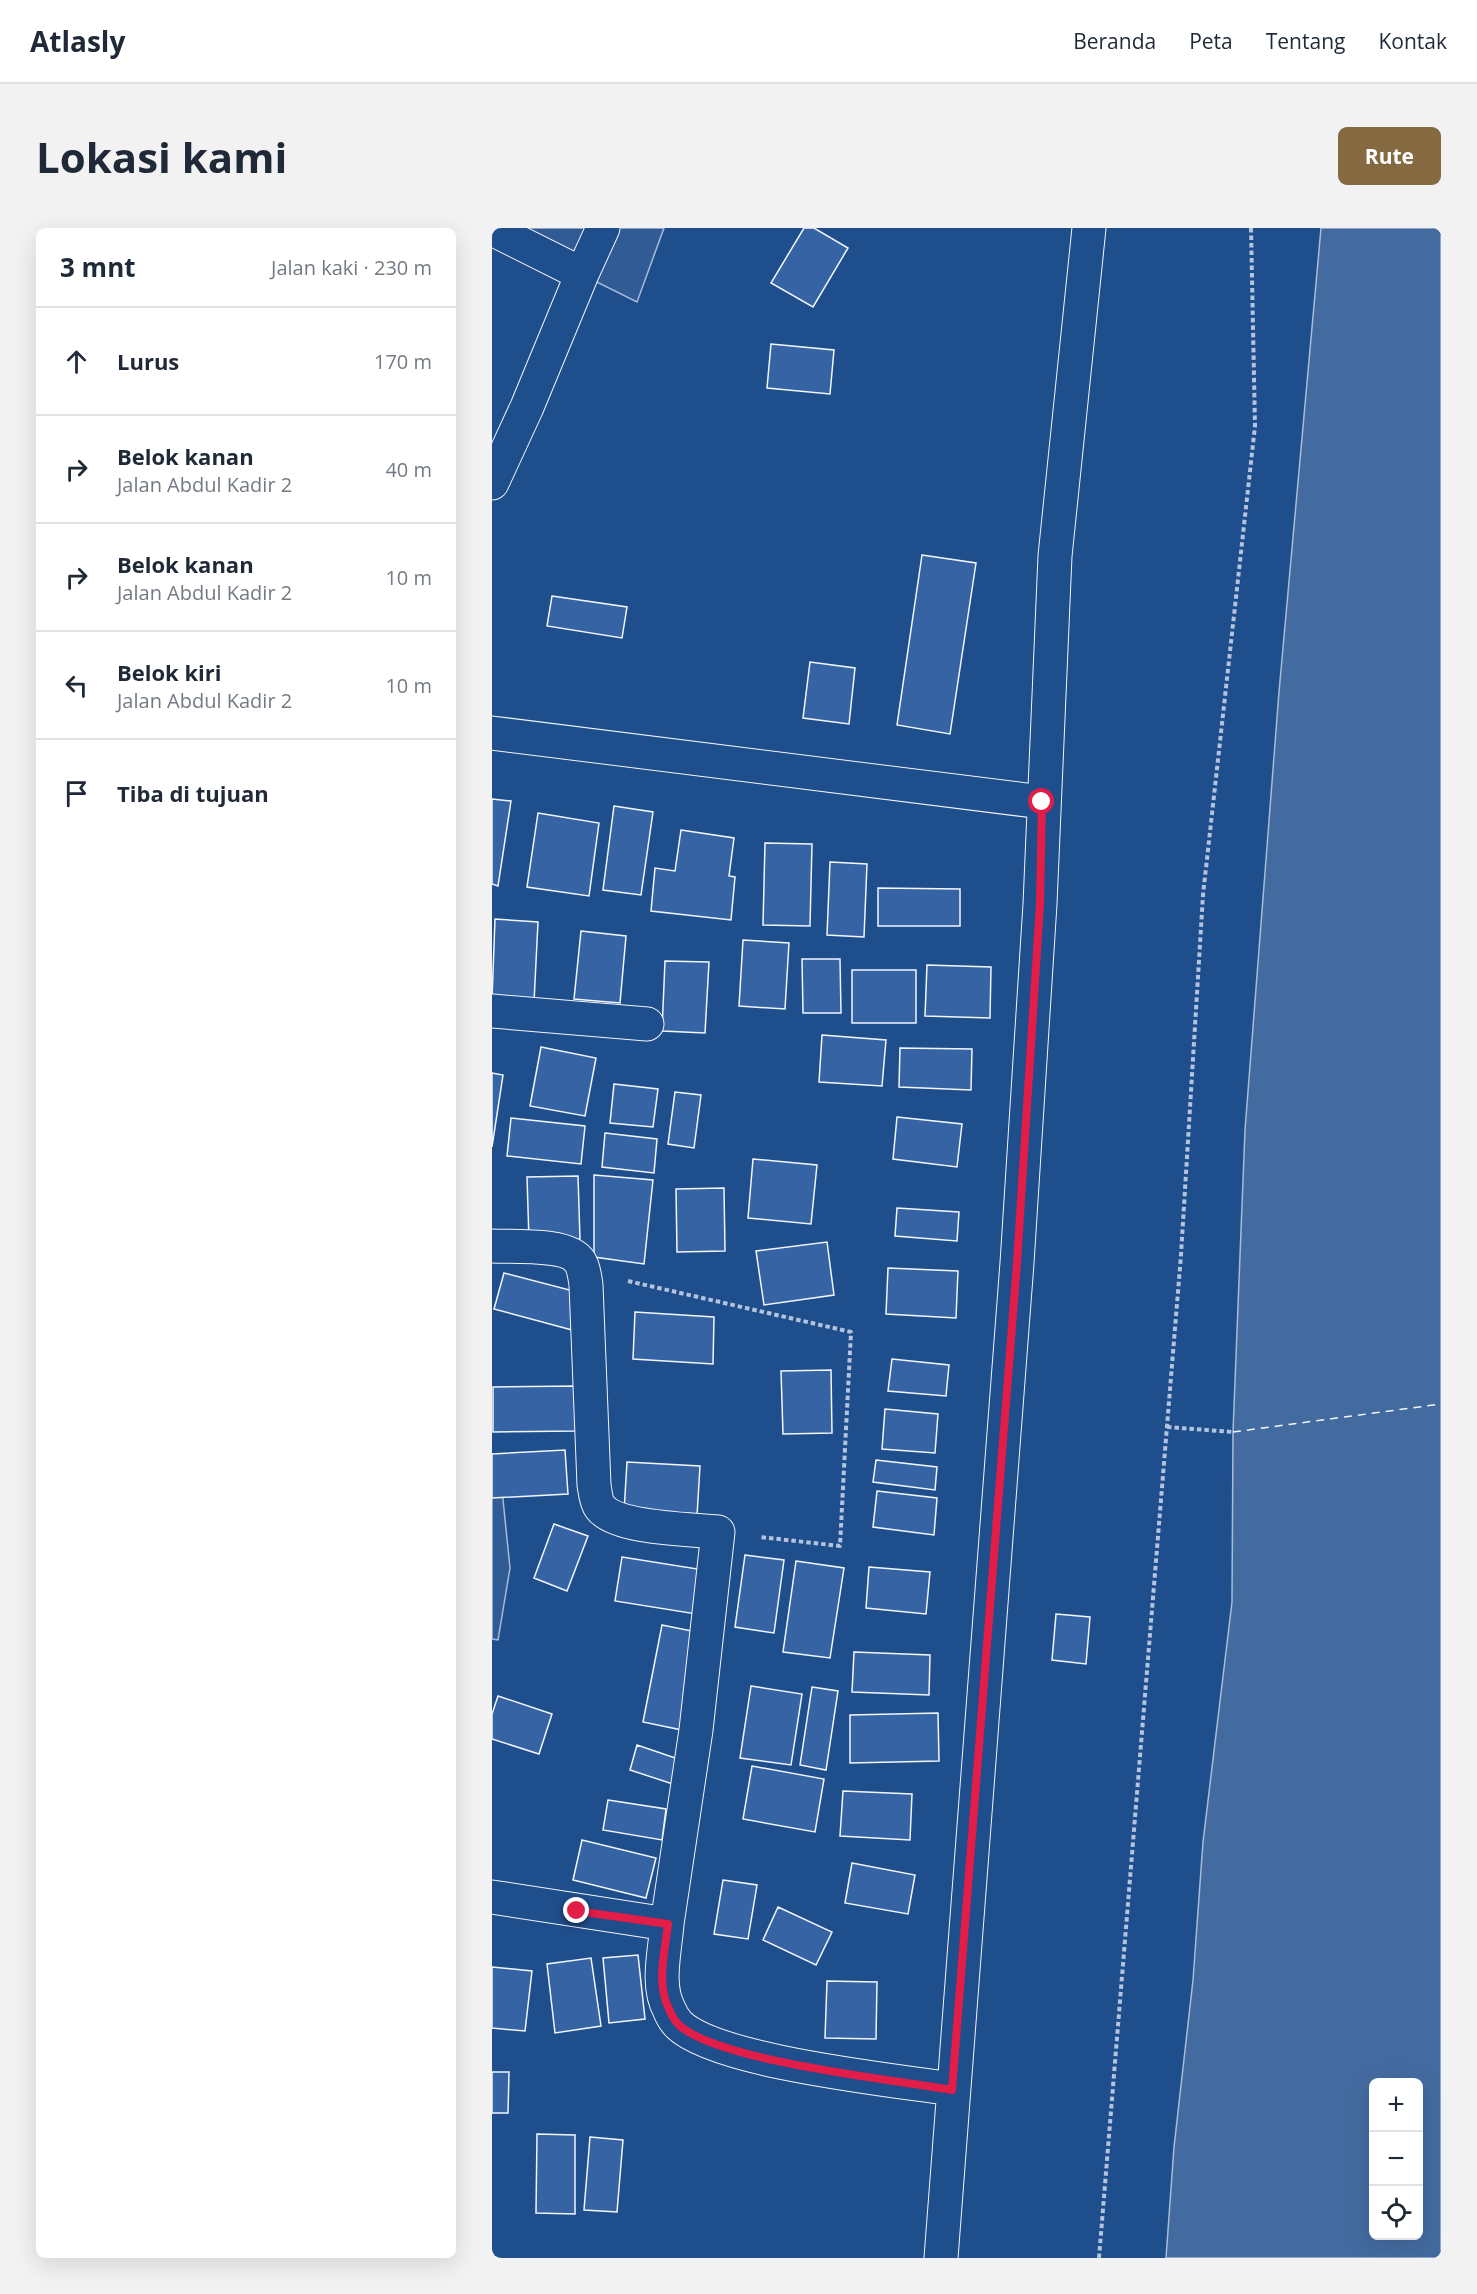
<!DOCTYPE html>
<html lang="id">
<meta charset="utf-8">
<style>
body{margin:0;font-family:"Open Sans",sans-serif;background:#f2f2f3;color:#1f2937}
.controls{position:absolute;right:18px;bottom:18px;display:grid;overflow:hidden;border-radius:9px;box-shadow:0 6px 24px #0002}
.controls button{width:54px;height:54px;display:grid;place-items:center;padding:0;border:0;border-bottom:2px solid #e0e1e3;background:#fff;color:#1f2937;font:30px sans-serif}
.stop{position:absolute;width:18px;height:18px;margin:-14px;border:4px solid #e11d48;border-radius:50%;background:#fff}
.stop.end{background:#e11d48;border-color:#fff;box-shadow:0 2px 6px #0008}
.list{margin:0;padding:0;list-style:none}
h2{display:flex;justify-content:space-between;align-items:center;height:78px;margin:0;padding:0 24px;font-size:26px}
h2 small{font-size:20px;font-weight:400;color:#747a83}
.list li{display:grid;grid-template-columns:39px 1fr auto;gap:18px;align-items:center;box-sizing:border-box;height:108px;padding:0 24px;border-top:2px solid #e0e1e3}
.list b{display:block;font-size:22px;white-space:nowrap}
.list p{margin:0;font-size:20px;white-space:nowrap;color:#747a83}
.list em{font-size:20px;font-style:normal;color:#747a83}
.icon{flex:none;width:33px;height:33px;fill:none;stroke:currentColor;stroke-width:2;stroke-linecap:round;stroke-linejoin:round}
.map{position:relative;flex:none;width:949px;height:2030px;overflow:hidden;border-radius:9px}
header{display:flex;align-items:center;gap:36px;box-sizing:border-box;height:84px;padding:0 30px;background:#fff;border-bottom:2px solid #e0e1e3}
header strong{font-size:28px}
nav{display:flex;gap:33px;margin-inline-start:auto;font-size:21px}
.intro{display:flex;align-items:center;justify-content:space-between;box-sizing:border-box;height:144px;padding:0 36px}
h1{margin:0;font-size:42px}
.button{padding:15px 27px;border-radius:9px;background:#846941;color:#fff;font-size:21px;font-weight:700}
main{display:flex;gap:36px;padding:0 36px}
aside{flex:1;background:#fff;border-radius:9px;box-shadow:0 6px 24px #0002}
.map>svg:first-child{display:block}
.built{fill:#305b95;stroke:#a8bbd7;stroke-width:1.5}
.water{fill:#446ba0;stroke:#a8bbd7;stroke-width:1.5;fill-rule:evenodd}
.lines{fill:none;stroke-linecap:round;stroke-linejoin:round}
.ferry{stroke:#f2f6ff;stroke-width:1.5;stroke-dasharray:8 6;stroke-linecap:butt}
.building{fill:#3563a3;stroke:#f2f6ff;stroke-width:1.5}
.minor-casing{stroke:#f2f6ff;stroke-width:35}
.path{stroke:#b3c4dc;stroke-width:4;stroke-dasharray:4.5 3;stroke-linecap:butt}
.minor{stroke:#1f4e8c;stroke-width:33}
.route{stroke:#e11d48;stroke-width:8}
</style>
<header>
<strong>Atlasly</strong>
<nav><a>Beranda</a><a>Peta</a><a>Tentang</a><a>Kontak</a></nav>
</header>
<div class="intro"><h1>Lokasi kami</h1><a class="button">Rute</a></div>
<main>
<aside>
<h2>3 mnt<small>Jalan kaki · 230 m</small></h2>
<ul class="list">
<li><svg class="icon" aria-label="ahead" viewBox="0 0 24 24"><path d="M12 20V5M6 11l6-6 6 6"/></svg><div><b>Lurus</b></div><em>170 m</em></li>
<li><svg class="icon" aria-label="right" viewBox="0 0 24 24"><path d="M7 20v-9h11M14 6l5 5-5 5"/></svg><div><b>Belok kanan</b><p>Jalan Abdul Kadir 2</p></div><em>40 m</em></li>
<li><svg class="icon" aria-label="right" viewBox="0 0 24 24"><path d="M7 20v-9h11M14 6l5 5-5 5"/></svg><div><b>Belok kanan</b><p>Jalan Abdul Kadir 2</p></div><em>10 m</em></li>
<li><svg class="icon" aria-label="left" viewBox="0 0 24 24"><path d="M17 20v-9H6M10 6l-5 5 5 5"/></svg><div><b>Belok kiri</b><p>Jalan Abdul Kadir 2</p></div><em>10 m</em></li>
<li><svg class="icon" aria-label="arrive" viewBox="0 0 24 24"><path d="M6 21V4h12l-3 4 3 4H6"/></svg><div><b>Tiba di tujuan</b></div></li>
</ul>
</aside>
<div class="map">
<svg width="949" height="2030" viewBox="0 0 949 2030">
<rect width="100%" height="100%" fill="#1f4e8c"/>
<path class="built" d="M0,0H172L145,74L0,2Z
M9,1252L18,1340L6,1412L0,1411V1253Z"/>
<path class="water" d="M829,0H949V2030H674L682,1919L701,1752L711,1614L740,1374L741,1204L753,902L787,464ZM882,1854H926V2008H882Z"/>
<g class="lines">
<path class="ferry" d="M741,1204L949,1176"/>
</g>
<path class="building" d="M312,0H322L356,20L321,79L279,55Z
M279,116L342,122L338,166L275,160Z
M430,327L484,335L458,506L405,497Z
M60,368L135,379L130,410L55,398Z
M318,434L363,440L357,496L311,490Z
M0,571L19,573L6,658L0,656Z
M122,578L161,584L149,667L111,662Z
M46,585L107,595L97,668L35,659Z
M189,602L242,610L237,648L243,649L239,692L159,683L163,640L183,643Z
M273,615L320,616L318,698L271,697Z
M338,634L375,636L372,709L335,707Z
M386,660L468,661V698H386Z
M3,691L46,694L42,774L0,771Z
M89,703L134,708L128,775L82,771Z
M251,712L297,715L293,781L247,778Z
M310,731H348L349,785H311Z
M173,733L217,734L213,805L170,803Z
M435,737L499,739L498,790L433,788Z
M360,742H424V795H360Z
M330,807L394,812L390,858L327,854Z
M49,819L104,830L93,888L38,878Z
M408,820L480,821L479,862L407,859Z
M0,845L11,847L0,919Z
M122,856L166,861L161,899L118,895Z
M183,864L209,867L202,920L176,916Z
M405,889L470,896L465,939L401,931Z
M19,890L93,898L89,936L15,928Z
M113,905L165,911L162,945L110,939Z
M261,931L325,937L319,996L256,990Z
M102,947L161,952L152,1036L102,1029Z
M86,948L88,1011L37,1012L35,949Z
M232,960L233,1023L185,1024L184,961Z
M405,980L467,984L465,1013L403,1008Z
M335,1014L342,1067L272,1077L264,1023Z
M396,1040L466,1043L464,1090L394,1086Z
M12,1045L89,1065L80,1102L2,1081Z
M143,1084L222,1089L221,1136L141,1131Z
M400,1131L457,1137L454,1168L396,1163Z
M339,1142L340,1205L291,1206L289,1143Z
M83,1158L84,1203L1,1204V1159Z
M393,1181L446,1186L443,1225L390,1221Z
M73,1222L76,1266L0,1270V1226Z
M384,1232L445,1239L443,1262L381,1254Z
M135,1234L208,1238L205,1288L132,1284Z
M385,1263L445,1270L442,1307L381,1299Z
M62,1296L96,1308L75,1363L42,1350Z
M253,1327L292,1332L282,1405L243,1399Z
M130,1329L212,1342L204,1386L123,1373Z
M304,1333L352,1340L338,1430L291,1424Z
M377,1339L438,1344L434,1386L374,1380Z
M564,1386L598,1389L594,1436L560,1432Z
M170,1397L210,1405L190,1502L151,1494Z
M362,1424L438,1427L437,1467L360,1464Z
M259,1458L310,1466L299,1537L248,1530Z
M320,1459L346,1463L334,1542L308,1537Z
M6,1468L60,1486L47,1526L0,1511V1486Z
M446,1485L447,1533L358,1535V1487Z
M145,1517L195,1534L187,1558L138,1542Z
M260,1538L332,1551L323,1604L251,1591Z
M351,1563L420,1566L418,1612L348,1608Z
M116,1572L174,1581L170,1612L111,1602Z
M90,1612L164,1630L154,1670L81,1652Z
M360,1635L423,1647L416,1686L353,1675Z
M231,1652L265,1657L256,1711L222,1706Z
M286,1679L340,1704L324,1737L271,1712Z
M146,1727L153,1791L117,1795L111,1730Z
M99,1730L109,1798L63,1805L55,1736Z
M0,1739L40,1743L33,1803L0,1800Z
M335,1753L385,1754L384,1811L333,1810Z
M0,1844H17L16,1885H0Z
M45,1906L83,1907V1986L44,1985Z
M98,1909L131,1912L125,1984L92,1982Z"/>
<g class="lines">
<defs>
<path id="minor" d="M0,1L90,46L35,179L0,255
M90,46L111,0
M0,505L550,574
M0,783L155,796
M0,1018C21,1019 77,1015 88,1034C92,1040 93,1050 94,1057L102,1257C103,1263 104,1274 108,1279C124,1301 199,1301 226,1304L204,1502L175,1696
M0,1669L175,1696C173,1723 164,1757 177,1781C179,1786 183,1793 187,1797C226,1834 401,1852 460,1861
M449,2030L525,1035L548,676L563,328L597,0"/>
</defs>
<use href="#minor" class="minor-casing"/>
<path class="path" d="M136,1053L359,1104L348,1318L268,1309
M675,1199L741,1204
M607,2030L689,1027L711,667L763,198L759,0"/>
<use href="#minor" class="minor"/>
</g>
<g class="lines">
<path class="route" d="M85,1683L176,1696C173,1723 164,1756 177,1781C179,1786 183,1793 187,1797C226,1833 402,1852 460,1862L525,1035L548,676L550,574"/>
</g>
</svg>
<div class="controls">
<button>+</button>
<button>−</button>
<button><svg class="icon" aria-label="locate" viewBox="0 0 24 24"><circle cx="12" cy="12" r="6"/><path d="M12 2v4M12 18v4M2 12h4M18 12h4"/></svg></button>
</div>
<div class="stop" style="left:550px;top:574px"></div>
<div class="stop end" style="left:85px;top:1683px"></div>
</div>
</main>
